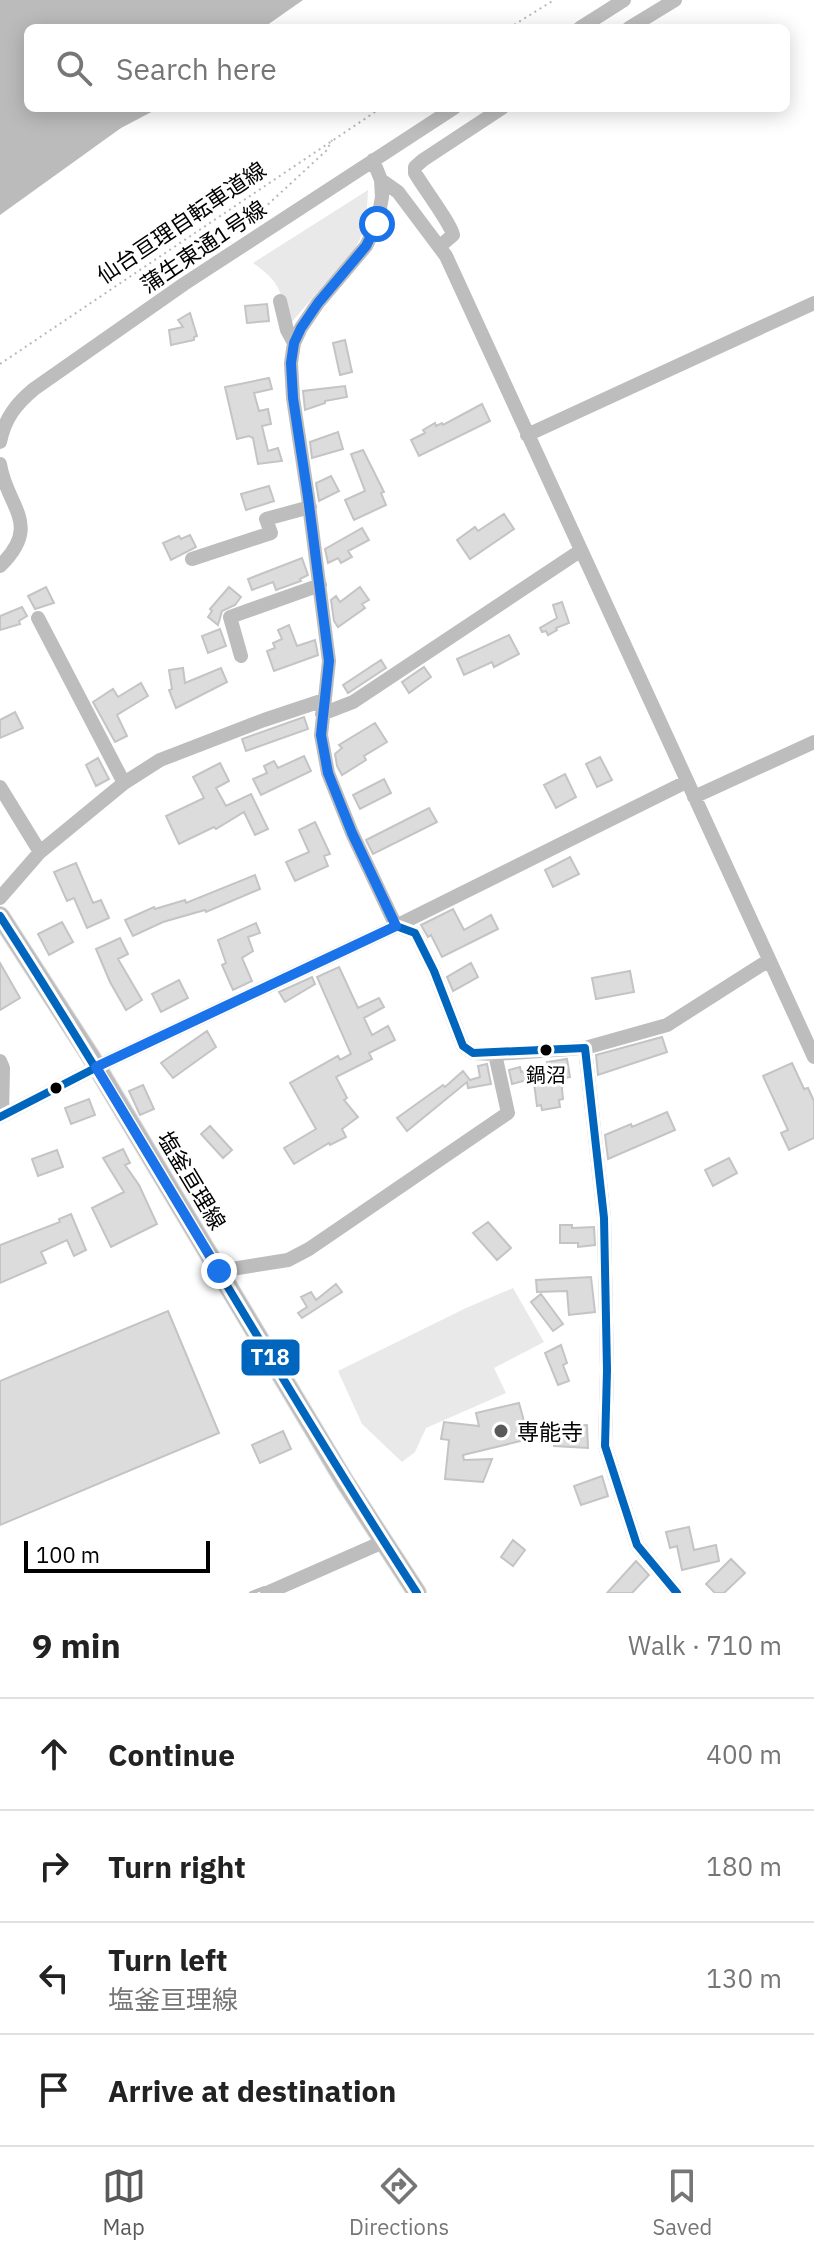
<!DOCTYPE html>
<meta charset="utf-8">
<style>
body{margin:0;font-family:"IBM Plex Sans","Noto Sans JP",sans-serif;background:#f6f6f6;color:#222}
.scale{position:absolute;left:24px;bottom:20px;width:186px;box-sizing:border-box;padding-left:8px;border:4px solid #000;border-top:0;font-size:22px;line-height:28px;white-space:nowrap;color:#000;-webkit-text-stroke:6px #fff;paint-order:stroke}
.stop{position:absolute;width:24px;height:24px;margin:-18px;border:6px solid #1a73e8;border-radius:50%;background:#fff}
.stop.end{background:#1a73e8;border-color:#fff;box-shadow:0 2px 8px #0008}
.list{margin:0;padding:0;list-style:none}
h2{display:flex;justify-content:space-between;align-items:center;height:104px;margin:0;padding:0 32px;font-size:34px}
h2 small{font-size:26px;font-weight:400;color:#767676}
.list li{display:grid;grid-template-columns:52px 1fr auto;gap:24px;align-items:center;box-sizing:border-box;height:112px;padding:0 32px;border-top:2px solid #e0e0e0}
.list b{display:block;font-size:30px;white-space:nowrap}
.list p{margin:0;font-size:26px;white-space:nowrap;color:#767676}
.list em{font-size:26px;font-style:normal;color:#767676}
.icon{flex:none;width:44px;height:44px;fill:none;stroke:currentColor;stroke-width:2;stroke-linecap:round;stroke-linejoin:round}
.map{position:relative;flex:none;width:814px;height:1593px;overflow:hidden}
.search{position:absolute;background:#fff;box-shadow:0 4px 20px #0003;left:24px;right:24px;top:24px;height:88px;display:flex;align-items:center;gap:20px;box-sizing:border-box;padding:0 28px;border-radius:12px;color:#767676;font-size:30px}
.sheet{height:552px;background:#fff}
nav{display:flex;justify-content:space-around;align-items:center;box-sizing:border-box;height:112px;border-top:2px solid #e0e0e0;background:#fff;font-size:22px;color:#767676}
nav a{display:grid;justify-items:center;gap:4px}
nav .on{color:#595959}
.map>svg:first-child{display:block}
.green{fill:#e9e9e9}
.water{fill:#bbb}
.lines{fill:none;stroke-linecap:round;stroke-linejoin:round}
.stream{stroke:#bbb;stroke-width:4}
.building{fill:#dcdcdc;stroke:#c4c4c4;stroke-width:2}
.major-casing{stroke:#dbdbdb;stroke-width:20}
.path{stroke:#b8b8b8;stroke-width:2;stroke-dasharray:2 4;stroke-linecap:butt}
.minor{stroke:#bdbdbd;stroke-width:14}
.major{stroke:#bdbdbd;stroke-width:18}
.bus-1-casing{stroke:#fff;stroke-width:14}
.bus-1{stroke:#0065bd;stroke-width:8}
.route{stroke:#1a73e8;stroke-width:10}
.bus-dot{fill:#000;stroke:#fff;stroke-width:3}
.poi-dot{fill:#595959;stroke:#fff;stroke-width:3}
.labels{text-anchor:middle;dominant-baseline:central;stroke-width:6;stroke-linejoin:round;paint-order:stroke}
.bus-label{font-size:20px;fill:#000;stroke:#fff}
.street-label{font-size:22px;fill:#000;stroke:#fff}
.poi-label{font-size:22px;fill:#000;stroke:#fff;text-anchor:start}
.line-badge{stroke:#fff;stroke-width:3}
.badge-label{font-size:22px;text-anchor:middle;font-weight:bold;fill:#fff}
</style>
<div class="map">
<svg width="814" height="1593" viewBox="0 0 814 1593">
<rect width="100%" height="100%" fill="#fff"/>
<path class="green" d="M368,190L366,226L355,249L290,324C280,292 282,283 253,263Z
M513,1288L544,1342L494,1368L506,1393L426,1428L415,1452L402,1462L362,1424L338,1371L466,1308Z"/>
<path class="water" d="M0,0H303L263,28H28V108H159L121,128L0,215Z"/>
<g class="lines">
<path class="stream" d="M251,1593L264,1588"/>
</g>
<path class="building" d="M267,304L269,321L247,323L245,306Z
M190,313L197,336L194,337V340L171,345L169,330L183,327L178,320Z
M345,340L352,372L340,375L333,343Z
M269,378L272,389L254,393L259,411L268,409L271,424L262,426L268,451L278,448L282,461L258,464L253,438L249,436L237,439L225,387Z
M345,386L347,397L325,401V403L305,410L303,391Z
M482,404L490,421L419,456L411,440L425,433L423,430L435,423L436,426L442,423L443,425Z
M338,432L343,449L312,458L310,442Z
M363,450L384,492L381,493L386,505L354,520L345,500L365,491L351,454Z
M331,476L339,491L319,501L316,483Z
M269,486L274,501L246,510L241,494Z
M504,514L514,529L470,559L457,540L475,527L478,531Z
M362,528L369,540L348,551L352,557L341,563L338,558L328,563L325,549Z
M190,535L196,547L171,560L163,543L179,536L181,539Z
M302,558L308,575L300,579L301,581L276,590L273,582L252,590L248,579Z
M46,587L54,603L35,609L28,596Z
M229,587L241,597L235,605L222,611L218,625L208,617L212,611L210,609Z
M360,587L369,600L362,604L365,608L338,627L334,621L331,600L336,596L340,602Z
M562,602L569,623L556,628L557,630L548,635L546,631L542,632L540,628L557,618L553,605Z
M22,607L27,616L19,621L20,624L0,630V616Z
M289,625L297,646L315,640L318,655L274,671L267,651L275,648L273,643L282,639L278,630Z
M220,629L226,646L208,653L202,636Z
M509,635L519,654L494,667L492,662L464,675L457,659Z
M381,660L386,668L348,693L343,685Z
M424,667L431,677L409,693L402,682Z
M183,668L185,683L221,668L227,682L176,708L169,690L172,689L169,670Z
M141,683L148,696L117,715L127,736L115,742L93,702L113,689L118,697Z
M15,712L23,728L0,738V720Z
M304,717L308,729L246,751L242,739Z
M375,723L387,742L364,756L366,760L342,775L337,766L335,754L342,748L339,745Z
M304,756L311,771L261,795L253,779L267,773L264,766L274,761L278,768Z
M600,757L612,780L597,787L586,764Z
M98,758L109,779L96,786L86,765Z
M220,763L229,781L216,788L226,806L251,794L268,829L255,835L244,812L216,829L214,827L179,844L166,816L204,798L193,777Z
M565,774L576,797L556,808L544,785Z
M384,779L391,793L360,809L353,795Z
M429,808L437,822L373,854L366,840Z
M315,822L330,854L324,856L328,866L295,881L286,862L309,852L299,830Z
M570,857L579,874L553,887L545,870Z
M76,863L93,903L101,900L109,918L87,928L74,898L67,901L54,872Z
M255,875L260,889L206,912L205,910L163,922L133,936L125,920L154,907L155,909L185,900L186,903Z
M453,909L464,930L491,915L498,929L442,957L431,935L428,937L421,925Z
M62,922L73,942L49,955L38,934Z
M256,923L260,933L248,937L253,951L242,958L252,981L233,990L222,965L226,963L218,940Z
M120,938L128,954L118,959L142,1000L126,1010L110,982L96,949Z
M0,963L20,998L0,1010Z
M471,963L478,977L453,991L447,977Z
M339,967L358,1008L379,998L384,1007L364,1018L372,1035L388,1026L395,1040L369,1053L372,1059L336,1077L347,1098L344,1100L358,1117L342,1129L346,1137L330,1145L329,1143L294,1164L284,1148L316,1129L290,1083L338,1056L340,1060L351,1054L317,977Z
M630,971L634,992L596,999L592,978Z
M312,977L315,984L285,1002L279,992Z
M179,980L188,998L161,1012L152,994Z
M207,1031L216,1047L173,1078L161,1063Z
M662,1037L667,1052L598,1075L596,1055Z
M567,1059L570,1077L561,1079L563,1099L559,1100L560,1107L542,1110L541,1105L537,1106L534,1083L528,1085L527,1080L512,1084L509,1070L520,1067L521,1072L548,1066L547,1062Z
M792,1063L804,1089L808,1088L814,1101V1138L789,1150L781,1133L788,1130L763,1076Z
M487,1064L491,1084L468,1088L467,1082L407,1131L397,1118L443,1085L445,1087L463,1071L470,1080L480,1077L478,1066Z
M143,1085L154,1109L140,1115L129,1091Z
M89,1099L95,1115L71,1124L65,1108Z
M667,1112L675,1130L608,1159L605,1135L631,1124L632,1127Z
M210,1126L232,1150L223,1158L201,1134Z
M123,1149L130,1163L125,1165L139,1185L157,1224L111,1247L92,1208L124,1192L103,1158Z
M57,1150L63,1167L38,1176L32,1159Z
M729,1158L737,1173L713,1186L705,1170Z
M71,1214L86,1250L74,1256L67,1240L41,1252L46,1263L0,1283V1245L60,1222L59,1219Z
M488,1222L511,1248L497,1260L473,1233Z
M560,1225H572V1228L594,1227L595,1245L578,1247V1243H560Z
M591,1277L595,1312L569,1315L567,1291L537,1292L536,1280Z
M336,1284L342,1292L302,1318L298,1313L307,1307L301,1297L311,1292L316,1300Z
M541,1294L563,1324L553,1331L531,1302Z
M168,1311L219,1433L0,1525V1381Z
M561,1345L567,1363L563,1365L569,1381L558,1385L545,1353Z
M519,1403L529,1439L463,1455L464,1460L492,1459L483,1482L445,1479L449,1440L441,1439L444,1422L479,1426L476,1413Z
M556,1422L567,1423V1426L587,1425L588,1448L554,1446Z
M283,1431L291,1449L260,1463L252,1445Z
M602,1476L608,1496L581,1505L574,1486Z
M689,1527L694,1550L716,1545L719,1561L682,1570L677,1546L670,1548L666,1532Z
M513,1540L525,1550L513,1566L501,1557Z
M731,1559L745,1573L724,1593H715L706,1584Z
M636,1561L649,1575L632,1593H607Z"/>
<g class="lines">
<defs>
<path id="major" d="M0,916L91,1057L345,1482L417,1593"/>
</defs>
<use href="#major" class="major-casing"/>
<path class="path" d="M509,28L554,0
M237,233L327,150L332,140
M0,364L381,108"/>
<path class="minor" d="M580,28L624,0
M629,28L675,0
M373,160L381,180L382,197L377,224L366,246L318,303L301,328L294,343L291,363L293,398L308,497L329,661L321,735L328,773L352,833L396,926L686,782
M381,180L398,192L446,256L814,1057
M439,247L453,235C451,224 423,187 415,173V167L423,160L502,108
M280,301L287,330L294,343
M527,435L814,303
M0,442C5,418 16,404 34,389L184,284L454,108
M0,464C7,508 43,524 0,566
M192,559L271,533L266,519L310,507
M38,618L124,783
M241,656L230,617L320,585
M322,714L353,702L580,551
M0,787L40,852
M694,797L814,742
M0,898L40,852L124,783L160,760L264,720L324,700
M585,1048L604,1218L607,1370L605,1446L637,1545L677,1593
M0,1061L3,1068L2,1116
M0,1117L105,1063L396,926L415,933L434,971L463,1046L473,1053L495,1054L585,1048L667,1025L769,960
M219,1271L288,1260L309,1249L508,1113L495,1054
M267,1593L383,1542"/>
<use href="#major" class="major"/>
<defs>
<path id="bus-1" d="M0,916C144,1139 273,1371 417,1593
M0,1117L105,1063L396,926L415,933L434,971L463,1046L473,1053L585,1048L604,1218L607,1370L605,1446L637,1545L677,1593"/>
</defs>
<use href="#bus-1" class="bus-1-casing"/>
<use href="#bus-1" class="bus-1"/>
</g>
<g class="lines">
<path class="route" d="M219,1271L96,1067L396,926L352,833L328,773L321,735L329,661L308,497L293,398L291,363L294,343L301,328L318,303L366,246L377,224"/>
</g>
<g class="bus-dot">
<circle cx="546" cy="1050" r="7"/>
<circle cx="56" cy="1088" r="7"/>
</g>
<circle class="poi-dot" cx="501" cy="1431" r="8"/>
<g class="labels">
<g class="bus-label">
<text x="546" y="1074">鍋沼</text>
</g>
<g class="street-label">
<text transform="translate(181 222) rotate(-34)">仙台亘理自転車道線</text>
<text transform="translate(203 246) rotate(-34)">蒲生東通1号線</text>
<text transform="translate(192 1180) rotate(59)">塩釜亘理線</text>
</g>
<g class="poi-label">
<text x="517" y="1431">専能寺</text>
</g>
</g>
<rect class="line-badge" x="240" y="1338" width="61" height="39" rx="8" fill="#0065bd"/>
<g class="badge-label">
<text x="270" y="1365">T18</text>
</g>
</svg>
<div class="scale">100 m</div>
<div class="stop" style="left:377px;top:224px"></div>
<div class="stop end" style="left:219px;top:1271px"></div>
<div class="search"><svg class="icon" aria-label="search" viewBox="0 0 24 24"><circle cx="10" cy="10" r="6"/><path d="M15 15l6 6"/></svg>Search here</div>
</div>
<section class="sheet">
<h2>9 min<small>Walk · 710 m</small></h2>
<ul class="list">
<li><svg class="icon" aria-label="ahead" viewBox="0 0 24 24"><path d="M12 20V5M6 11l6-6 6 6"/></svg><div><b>Continue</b></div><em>400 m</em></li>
<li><svg class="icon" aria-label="right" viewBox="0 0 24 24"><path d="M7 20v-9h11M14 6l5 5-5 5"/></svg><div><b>Turn right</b></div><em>180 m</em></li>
<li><svg class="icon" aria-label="left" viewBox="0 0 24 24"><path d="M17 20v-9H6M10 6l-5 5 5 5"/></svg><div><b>Turn left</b><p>塩釜亘理線</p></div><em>130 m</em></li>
<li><svg class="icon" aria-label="arrive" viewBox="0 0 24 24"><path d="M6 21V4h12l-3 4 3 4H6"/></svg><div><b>Arrive at destination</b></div></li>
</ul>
</section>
<nav>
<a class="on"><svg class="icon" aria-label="map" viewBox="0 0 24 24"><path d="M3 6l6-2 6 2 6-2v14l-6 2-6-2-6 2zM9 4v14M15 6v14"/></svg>Map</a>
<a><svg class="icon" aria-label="directions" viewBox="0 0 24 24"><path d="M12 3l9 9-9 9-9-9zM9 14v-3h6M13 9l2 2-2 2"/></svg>Directions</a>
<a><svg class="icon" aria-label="saved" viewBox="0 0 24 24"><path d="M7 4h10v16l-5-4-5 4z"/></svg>Saved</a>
</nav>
